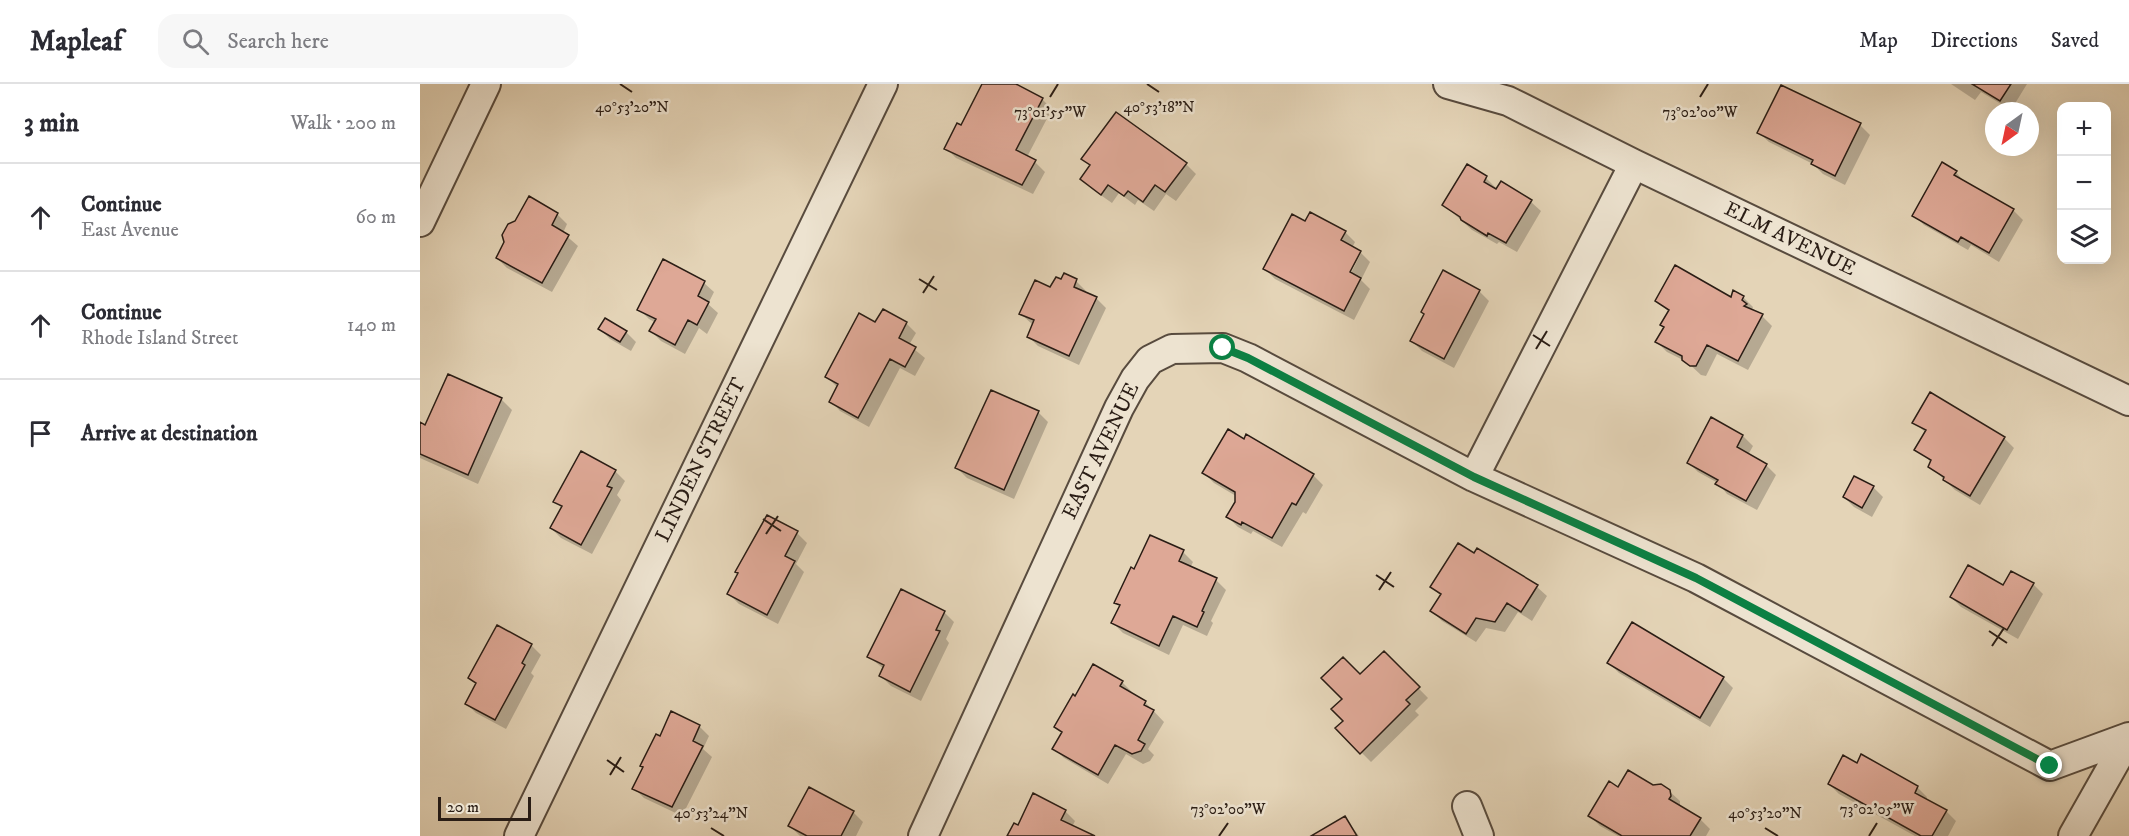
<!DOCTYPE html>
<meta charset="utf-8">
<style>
body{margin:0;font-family:"IM FELL DW Pica",serif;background:#f7f7f7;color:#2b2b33}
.controls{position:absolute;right:18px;top:18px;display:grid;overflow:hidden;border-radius:12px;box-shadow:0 6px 24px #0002}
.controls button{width:54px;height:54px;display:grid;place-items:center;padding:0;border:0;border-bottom:2px solid #e1e1e2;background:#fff;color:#2b2b33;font:30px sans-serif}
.compass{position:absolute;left:1565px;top:18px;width:54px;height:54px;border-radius:50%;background:#fff;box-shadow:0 6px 24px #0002;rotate:213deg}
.scale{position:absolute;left:18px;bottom:15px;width:93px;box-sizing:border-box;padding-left:6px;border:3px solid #2a1d15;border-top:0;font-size:16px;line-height:21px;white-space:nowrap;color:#2a1d15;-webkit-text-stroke:4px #ede3d0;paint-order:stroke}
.stop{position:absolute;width:18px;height:18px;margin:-14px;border:4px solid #0b8043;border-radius:50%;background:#fff}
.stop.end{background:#0b8043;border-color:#fff;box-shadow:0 2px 6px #0008}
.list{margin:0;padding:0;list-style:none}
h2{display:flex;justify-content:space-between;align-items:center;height:78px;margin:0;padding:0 24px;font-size:26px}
h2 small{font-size:20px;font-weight:400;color:#7c7c81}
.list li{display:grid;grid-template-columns:39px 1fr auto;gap:18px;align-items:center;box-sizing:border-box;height:108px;padding:0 24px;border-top:2px solid #e1e1e2}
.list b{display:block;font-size:22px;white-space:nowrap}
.list p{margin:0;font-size:20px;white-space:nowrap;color:#7c7c81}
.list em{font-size:20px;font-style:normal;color:#7c7c81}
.icon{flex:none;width:33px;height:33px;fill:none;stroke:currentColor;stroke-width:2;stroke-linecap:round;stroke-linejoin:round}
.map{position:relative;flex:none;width:1709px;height:752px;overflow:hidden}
header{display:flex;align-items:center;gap:36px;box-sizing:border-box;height:84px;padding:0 30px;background:#fff;border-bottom:2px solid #e1e1e2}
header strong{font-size:28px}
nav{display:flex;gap:33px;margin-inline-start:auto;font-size:21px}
.search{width:420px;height:54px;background:#f7f7f7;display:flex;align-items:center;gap:15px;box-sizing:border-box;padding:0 21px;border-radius:18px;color:#7c7c81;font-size:22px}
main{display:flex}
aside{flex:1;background:#fff}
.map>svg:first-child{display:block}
.shadow{fill:#0003;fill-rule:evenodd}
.building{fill:#dea896;stroke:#2a1d15;stroke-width:1.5}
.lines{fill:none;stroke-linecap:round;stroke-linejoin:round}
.minor-casing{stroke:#584b3e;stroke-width:32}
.minor{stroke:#ede3d0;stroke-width:28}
.route{stroke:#0b8043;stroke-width:8}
.ticks{fill:none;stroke:#2a1d15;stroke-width:2}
.labels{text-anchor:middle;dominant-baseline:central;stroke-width:5;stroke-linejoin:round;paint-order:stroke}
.street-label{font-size:21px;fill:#2a1d15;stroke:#ede3d0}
.ticks-label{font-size:15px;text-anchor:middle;fill:#2a1d15;stroke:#ede3d0;stroke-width:5;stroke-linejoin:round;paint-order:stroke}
</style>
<header>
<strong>Mapleaf</strong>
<div class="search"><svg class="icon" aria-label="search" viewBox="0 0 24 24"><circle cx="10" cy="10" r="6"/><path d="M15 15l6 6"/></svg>Search here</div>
<nav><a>Map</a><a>Directions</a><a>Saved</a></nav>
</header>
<main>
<aside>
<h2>3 min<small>Walk · 200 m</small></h2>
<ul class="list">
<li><svg class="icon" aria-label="ahead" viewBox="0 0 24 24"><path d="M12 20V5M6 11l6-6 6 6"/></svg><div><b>Continue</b><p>East Avenue</p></div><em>60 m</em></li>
<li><svg class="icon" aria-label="ahead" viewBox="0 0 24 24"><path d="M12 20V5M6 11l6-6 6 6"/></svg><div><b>Continue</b><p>Rhode Island Street</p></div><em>140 m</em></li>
<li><svg class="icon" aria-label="arrive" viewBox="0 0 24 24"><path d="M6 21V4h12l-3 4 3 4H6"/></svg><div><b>Arrive at destination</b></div></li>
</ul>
</aside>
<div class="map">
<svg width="1709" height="752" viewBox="0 0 1709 752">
<rect width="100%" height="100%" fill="#e4d4b7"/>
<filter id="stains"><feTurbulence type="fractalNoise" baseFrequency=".00333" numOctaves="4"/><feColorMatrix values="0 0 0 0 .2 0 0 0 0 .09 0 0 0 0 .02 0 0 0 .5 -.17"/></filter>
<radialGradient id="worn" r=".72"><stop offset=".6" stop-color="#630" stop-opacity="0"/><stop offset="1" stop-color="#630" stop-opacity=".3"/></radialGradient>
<path class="shadow" d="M564,0H593L622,15L632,25L607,73L615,78L625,88L613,110L536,74L526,64L542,44Z
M1531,0H1607L1591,26L1561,8L1555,16Z
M1440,41L1450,51L1425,101L1403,90L1393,80L1349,58L1339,49Z
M663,75L766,80L776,90L756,117L746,110L734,127L718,116L715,121L699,109L692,119L672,105L662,95L671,82Z
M1536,88L1545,99L1593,126L1603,136L1579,178L1551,161L1548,166L1504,141L1494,131Z
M1066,94L1078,106L1081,99L1111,118L1121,127L1097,168L1079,158L1077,160L1052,146L1024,121Z
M110,114L137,130L147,140L143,149L158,162L132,208L87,184L77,174Z
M886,139L925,148L935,158L932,164L940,168L950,178L941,196L950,205L934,236L855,195L845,185ZM938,169H941L928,195L925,194Z
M244,177L284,199L294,208L288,220L298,229L287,250L279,244L265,270L241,257L231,247L236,239L229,235L219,225Z
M1024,188L1059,207L1069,217L1034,284L1002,267L992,257Z
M642,197H656L666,207L665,209L676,214L686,224L659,281L618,262L608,252L613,241L601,230Z
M1323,213L1333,223L1332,226L1342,232L1352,242L1328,286L1297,270L1286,292L1281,291L1267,278L1247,268L1237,258L1245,244L1242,241L1250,229L1237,217L1312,216Z
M486,239L496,249L489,261L505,274L495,292L480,284L449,343L420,327L411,317L418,304L407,293L456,240Z
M180,245L206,248L216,258L211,267L190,255Z
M29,292L82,316L92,326L58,400L0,374V340L6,343Z
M618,328L628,338L594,415L547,394L537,384Z
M1292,335L1323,352L1333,362L1328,371L1346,381L1356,391L1337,426L1307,410L1298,399L1278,388L1268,378Z
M1494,338L1584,354L1594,364L1560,421L1535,406L1510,382L1512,379L1496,365L1506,349Z
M824,357L893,391L903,401L886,430L883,428L862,463L833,447L831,450L818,443L808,433L817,418L816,412L794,399L784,389Z
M195,387L205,397L197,411L201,416L172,470L141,454L131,444L142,424L135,417Z
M1453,403L1463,413L1452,433L1434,423L1424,413Z
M347,433L377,449L387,459L376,480L384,488L358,540L319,520L309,510Z
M763,468L773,478L770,484L796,496L806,506L791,537L793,539L787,552L763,541L749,571L703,549L693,539L701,523L696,519L715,487Z
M1054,471L1117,503L1127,512L1112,537L1098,528L1085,548L1066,544L1056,558L1022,537L1012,527L1021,512L1012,503Z
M1592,489L1613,500L1623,510L1598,555L1541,523L1531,513L1584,503Z
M524,528L534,538L526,555L529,559L501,617L471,602L461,592L464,585L449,573Z
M111,561L121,571L111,589L114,592L86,645L56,629L46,619L57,600L50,594Z
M964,569L1008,614L995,627L999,631L951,678L917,644L925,637L924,615L940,592Z
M1189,579L1303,594L1313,604L1290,643L1199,589Z
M702,598L712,608L711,610L725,618L744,638L728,665L734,671L730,677L723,680L706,670L688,700L644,674L634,664L643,649L636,642Z
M279,642L289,652L283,665L292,673L262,732L224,714L214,704L224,684L222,682Z
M1437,681L1497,703L1507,713L1506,716L1526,727L1536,737L1528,752H1495L1419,710L1409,700Z
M1233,702L1249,707L1260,717V723L1280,735L1290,745L1286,752H1198L1180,742L1170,732L1198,705Z
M645,727L655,737L652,743L672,752H589L594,741L598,743Z
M433,728L443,738L436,752H380L370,742Z
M925,734L939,752H894Z"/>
<path class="building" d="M562,0H596L623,14L596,66L616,76L602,101L524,65L537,39L541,41Z
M1552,0H1591L1580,17Z
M1361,1L1441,39L1415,92L1391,80L1393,76L1337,49Z
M696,28L767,79L745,108L735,101L723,118L708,107L704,112L688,101L681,111L660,95L670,81L661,75Z
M1522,78L1537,87L1534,91L1594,125L1569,169L1541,153L1538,158L1492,132Z
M1047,80L1067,92L1064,98L1076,105L1081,97L1112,116L1086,159L1068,149L1067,152L1041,136L1040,133L1022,121Z
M109,112L138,129L132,141L149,151L122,199L76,174L84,158L82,151L88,140L95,137Z
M890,128L926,147L921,156L941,167L930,188L941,194L924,227L843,185L872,130L885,137Z
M243,175L285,197L278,212L289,218L277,241L268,236L255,261L229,247L236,235L217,226Z
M1255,181L1311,213L1313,206L1324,212L1322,216L1327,220L1324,222L1343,230L1318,277L1287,261L1276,282H1270L1262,276V272L1235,258L1244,243L1240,241L1249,226L1235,217Z
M1023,186L1060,206L1024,275L990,257L1004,230L1001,228Z
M644,189L657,195L654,203L677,213L649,272L607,253L614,236L599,230L615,196L630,203L636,193L641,195Z
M463,225L487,238L479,254L496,263L485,283L470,275L438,334L409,318L418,300L405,293L439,229L455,238Z
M185,234L207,247L200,258L178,245Z
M28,290L82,314L48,391L0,370V338L5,341Z
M571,306L619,327L584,406L535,384Z
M1510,308L1585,353L1550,412L1523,396L1524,393L1508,383L1511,376L1494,366L1506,346L1492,339Z
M1291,333L1323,351L1317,363L1347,380L1326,417L1295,400L1298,396L1267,379Z
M808,345L824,355L826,350L894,390L876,421L872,419L852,454L822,438L821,441L806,433L815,418V408L782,389Z
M161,367L196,386L187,402L192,404L161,461L130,444L142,422L133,418Z
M1434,392L1454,402L1442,424L1423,413Z
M347,431L378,447L365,472L375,477L347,531L307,510L318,489L315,488Z
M730,451L764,466L759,477L797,494L782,527L784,528L777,543L753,532L739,562L691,539L700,521L694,519L711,483L714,485Z
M1038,459L1054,469L1057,464L1118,501L1101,528L1087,519L1075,538L1056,534L1046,550L1010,527L1021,510L1010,503Z
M1548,481L1583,501L1591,487L1614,499L1587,546L1530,513Z
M481,505L525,527L516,546L520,547L490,608L459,592L464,581L447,573Z
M1212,538L1304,593L1280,634L1187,579Z
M77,541L112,560L102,579L105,581L75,636L45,620L56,599L48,594Z
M964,567L1000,603L986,616L990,620L940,670L915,644L923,637L911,625L922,615L901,594L923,573L940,590Z
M673,580L703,597L700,602L726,617L724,621L734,626L718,656L725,660L721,667L712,670L695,661L678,691L632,665L642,648L634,643L653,610L655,612Z
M251,627L280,641L273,657L283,662L252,723L212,705L223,683L220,682L236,650L240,652Z
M1441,670L1498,702L1495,709L1527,726L1512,752H1501L1408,700L1423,671L1437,679Z
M1208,686L1233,701L1241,700L1250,706L1251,712L1249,715L1281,734L1270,752H1202L1168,732L1189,697L1198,703Z
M389,703L434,727L421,752H387L368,742Z
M613,709L646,726L641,736L675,752H587L594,739L598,741Z
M925,732L937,752H891Z"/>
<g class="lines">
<defs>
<path id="minor" d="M1028,0L1088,17L1214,80L1709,317
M0,138L66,0
M1054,393L1214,80
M1047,722L1059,752
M99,752L463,0
M503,752L699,324L715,295L730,276L752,265L803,264L828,274L1054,393L1276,494L1630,682L1709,653
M1653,752L1709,653"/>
</defs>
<use href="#minor" class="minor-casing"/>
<use href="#minor" class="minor"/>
</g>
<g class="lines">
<path class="route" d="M803,264L828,274L1054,393L1276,494L1630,682"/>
</g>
<path class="ticks" d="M200,0L212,8M727,0L739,8M630,13L638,0M1280,13L1288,0M499,195L517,206M503,209L514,192M1113,251L1130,262M1116,265L1127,247M343,435L361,447M346,450L358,432M956,491L974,503M959,506L971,488M1569,547L1587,559M1572,562L1584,544M187,676L204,688M190,691L201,673M291,744L304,752M1345,744L1358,752M799,752L808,739M1449,752L1457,739"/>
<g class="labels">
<g class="street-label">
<text transform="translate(1370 155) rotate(26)">ELM AVENUE</text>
<text transform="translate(681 367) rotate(-64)">EAST AVENUE</text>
<text transform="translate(281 376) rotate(-64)">LINDEN STREET</text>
</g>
</g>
<g class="ticks-label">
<text x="212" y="28">40°53'20"N</text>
<text x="739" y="28">40°53'18"N</text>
<text x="630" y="33">73°01'55"W</text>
<text x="1280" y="33">73°02'00"W</text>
<text x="808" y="730">73°02'00"W</text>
<text x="1457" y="730">73°02'05"W</text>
<text x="291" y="734">40°53'24"N</text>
<text x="1345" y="734">40°53'20"N</text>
</g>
<rect width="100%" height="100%" filter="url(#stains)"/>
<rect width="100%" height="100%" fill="url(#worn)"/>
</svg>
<div class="controls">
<button>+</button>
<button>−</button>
<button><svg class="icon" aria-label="layers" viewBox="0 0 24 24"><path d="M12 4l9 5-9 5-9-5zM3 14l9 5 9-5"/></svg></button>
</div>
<svg class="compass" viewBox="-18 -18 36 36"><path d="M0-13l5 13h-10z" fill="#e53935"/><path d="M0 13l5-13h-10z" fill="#7c7c81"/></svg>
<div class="scale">20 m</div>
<div class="stop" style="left:803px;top:264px"></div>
<div class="stop end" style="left:1630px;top:682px"></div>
</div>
</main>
